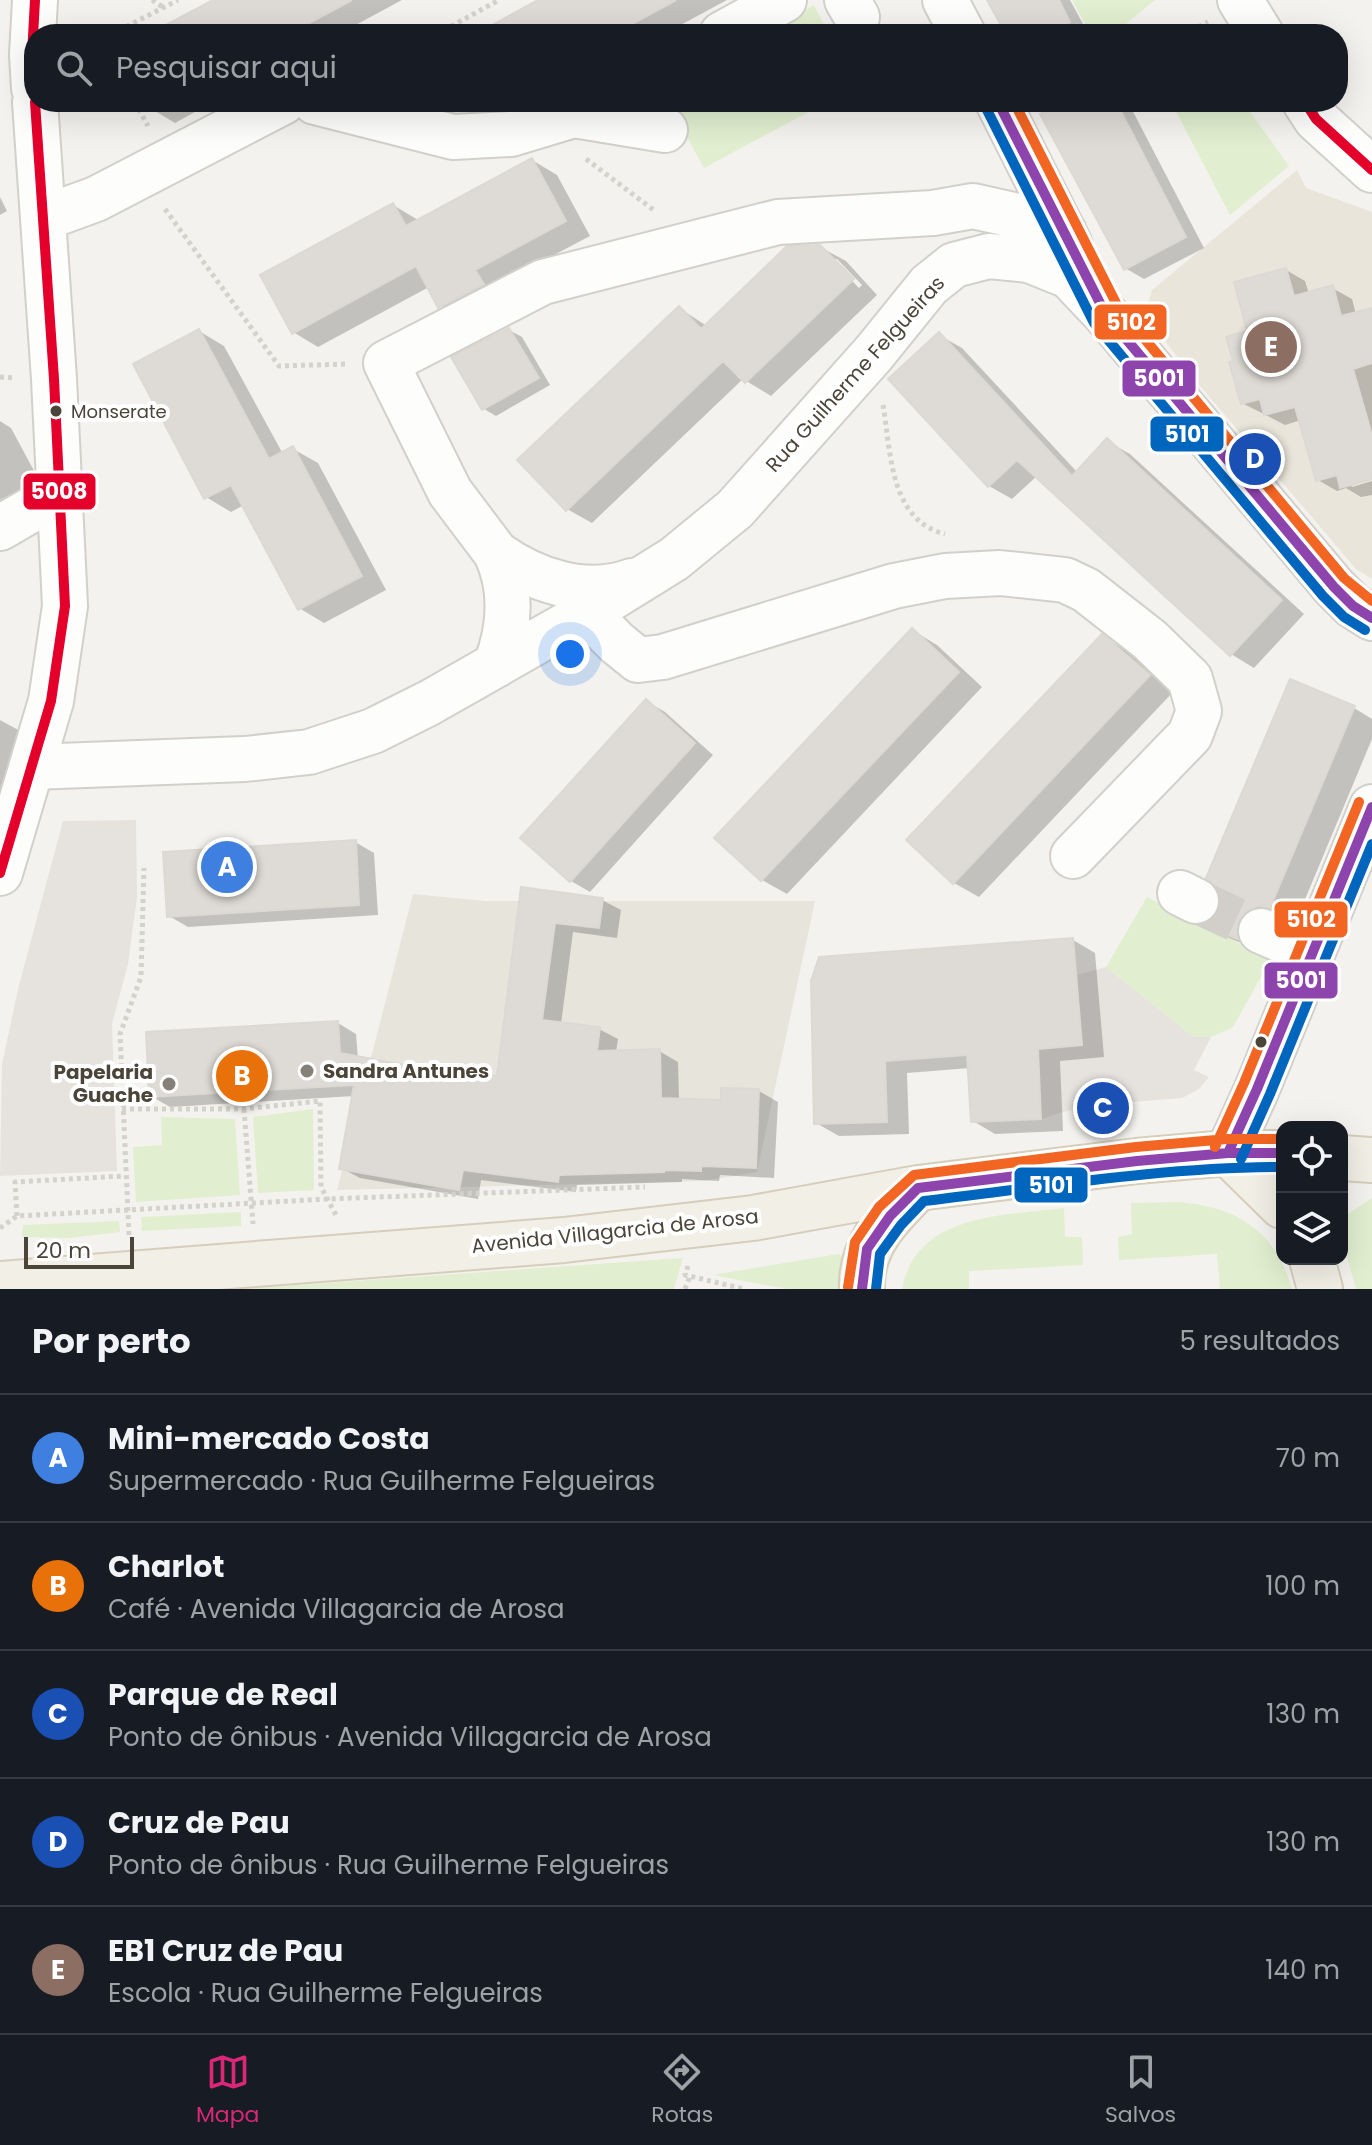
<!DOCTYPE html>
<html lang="pt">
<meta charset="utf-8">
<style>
body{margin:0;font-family:Poppins,sans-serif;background:#242831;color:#f1f3f6}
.controls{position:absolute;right:24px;bottom:24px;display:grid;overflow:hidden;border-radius:16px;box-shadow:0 8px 32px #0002}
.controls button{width:72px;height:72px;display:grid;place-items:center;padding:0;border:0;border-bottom:2px solid #363941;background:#171b24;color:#f1f3f6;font:40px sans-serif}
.scale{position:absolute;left:24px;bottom:20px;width:110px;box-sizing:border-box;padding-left:8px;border:4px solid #4b4439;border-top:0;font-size:22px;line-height:28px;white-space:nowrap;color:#4b4439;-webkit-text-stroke:6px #fff;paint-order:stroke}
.you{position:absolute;left:570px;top:654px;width:28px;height:28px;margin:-20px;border:6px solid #fff;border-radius:50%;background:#1a73e8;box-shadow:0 0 0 12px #1a73e833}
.badge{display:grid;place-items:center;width:52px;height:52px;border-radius:50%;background:#db2777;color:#fff;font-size:26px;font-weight:700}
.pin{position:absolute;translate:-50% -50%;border:4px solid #fff;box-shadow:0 2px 8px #0006}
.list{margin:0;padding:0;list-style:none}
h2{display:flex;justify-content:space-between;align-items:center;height:104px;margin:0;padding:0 32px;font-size:34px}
h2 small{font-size:26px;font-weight:400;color:#9ea1a6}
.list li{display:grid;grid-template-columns:52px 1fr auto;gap:24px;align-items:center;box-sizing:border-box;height:128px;padding:0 32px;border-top:2px solid #363941}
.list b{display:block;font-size:30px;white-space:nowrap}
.list p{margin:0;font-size:26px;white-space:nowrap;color:#9ea1a6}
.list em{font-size:26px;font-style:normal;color:#9ea1a6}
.icon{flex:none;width:44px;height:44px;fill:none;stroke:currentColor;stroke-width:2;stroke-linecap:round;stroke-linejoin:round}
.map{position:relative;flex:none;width:1372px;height:1289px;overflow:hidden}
.search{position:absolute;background:#171b24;box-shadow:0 8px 32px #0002;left:24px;right:24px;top:24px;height:88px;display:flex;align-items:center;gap:20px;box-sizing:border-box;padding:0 28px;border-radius:32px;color:#9ea1a6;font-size:30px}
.sheet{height:744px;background:#171b24}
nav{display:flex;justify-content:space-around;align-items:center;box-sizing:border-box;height:112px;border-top:2px solid #363941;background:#171b24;font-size:22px;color:#9ea1a6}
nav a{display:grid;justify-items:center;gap:4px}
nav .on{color:#db2777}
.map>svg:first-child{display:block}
.residential{fill:#e7e4dc}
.education{fill:#eae5da}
.green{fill:#e1eecf}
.parking{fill:#e6e3df}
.shadow{fill:#0003;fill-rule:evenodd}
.building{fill:#dedbd6;stroke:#dcd9d4;stroke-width:2}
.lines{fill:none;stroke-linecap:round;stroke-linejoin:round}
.minor-tunnel{stroke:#d2cfca;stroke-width:44;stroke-dasharray:44 22;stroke-linecap:butt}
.minor-casing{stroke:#d2d0cb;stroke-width:48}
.major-casing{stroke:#d6cebb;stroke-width:48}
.path{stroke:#d3d2cc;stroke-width:5;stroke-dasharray:4 4;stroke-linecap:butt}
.minor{stroke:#fdfdfc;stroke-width:44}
.major{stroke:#f2efe6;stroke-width:44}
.bus-1-casing{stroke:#fff;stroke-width:16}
.bus-2-casing{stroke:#fff;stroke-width:16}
.bus-3-casing{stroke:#fff;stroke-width:16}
.bus-4-casing{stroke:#fff;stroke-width:16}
.bus-1{stroke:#8e44ad;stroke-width:10}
.bus-2{stroke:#0065bd;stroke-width:10}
.bus-3{stroke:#f26522;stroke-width:10}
.bus-4{stroke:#e4002b;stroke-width:10}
.bus-dot{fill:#4b4439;stroke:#fff;stroke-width:3}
.poi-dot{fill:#868178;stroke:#fff;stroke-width:3}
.labels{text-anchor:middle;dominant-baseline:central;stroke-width:8;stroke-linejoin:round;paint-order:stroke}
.bus-label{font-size:18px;fill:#4b4439;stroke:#fff;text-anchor:start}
.street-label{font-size:20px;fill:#4b4439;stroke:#fff}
.poi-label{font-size:20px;font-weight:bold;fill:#4b4439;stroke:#fff;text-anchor:start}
.line-badge{stroke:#fff;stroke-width:3}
.badge-label{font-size:22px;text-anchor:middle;font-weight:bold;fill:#fff}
</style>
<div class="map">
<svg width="1372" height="1289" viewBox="0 0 1372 1289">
<rect width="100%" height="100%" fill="#f4f2ee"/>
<path class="residential" d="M413,894L485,901H815L757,1172L703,1181L337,1190Z"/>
<path class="education" d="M1297,170L1306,188L1372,212V579L1356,569L1195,380L1145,315L1152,290Z"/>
<path class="green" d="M1072,0H1155L1114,34H1091Z
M814,5L829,34H760Z
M668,102H827L704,168Z
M1171,102H1243L1289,166L1230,215Z
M1147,897L1271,959L1233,1027L1211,1037H1193L1106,967Z
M313,1109L314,1190L258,1193L253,1117Z
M161,1117L235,1119L240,1195L136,1202L133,1147L162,1145Z
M1372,1198V1289H1356L1342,1240V1218Z
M1179,1202C1237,1207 1276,1231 1292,1289H1220L1217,1254L1119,1260L1118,1237L1132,1234L1131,1203Z
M1064,1208L1065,1237H1082L1083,1265L969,1271V1289H902C916,1213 1003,1216 1064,1208Z
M241,1212V1226L142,1231L141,1217Z
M119,1221L120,1232L69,1238L22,1237L23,1225Z
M839,1254L847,1268L846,1289H787L713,1275Z
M683,1258L674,1289H239L270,1287Z"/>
<path class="parking" d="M136,820L137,897L128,964L112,1024L117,1171L0,1176L2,1064L19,985L63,821Z
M1106,967L1193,1037H1211L1194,1070L1209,1077L1199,1089L1182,1098L1083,1106L1041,1119L1038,1049L1082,1045L1077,975Z"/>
<path class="shadow" d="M217,0H402L339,34H154Z
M542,0H727L664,34H480Z
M990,0H1070L1088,33L1008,34Z
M146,102H213L175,123L150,108Z
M468,102H539L498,124L473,110Z
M1071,102H1128L1204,248L1144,279L1125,268Z
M532,160L557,175L590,236L499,284L465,321L440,306L429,287L318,347L293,332L393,205L418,220Z
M0,197L7,211L0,215Z
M820,247L846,261L877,295L771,396L743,379L592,523L567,509L679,308L707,326ZM831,259H837L862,285L859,288Z
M1286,270L1305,281L1309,294L1332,288L1352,299L1356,314L1372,310V477L1349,483L1352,487L1372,481V495L1361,497L1346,488L1337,491L1318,480L1301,420L1285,425L1242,403L1235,363L1250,332Z
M509,330L522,337L550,385L496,416L484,409Z
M199,331L224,346L283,454L293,449L318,463L386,590L324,623L299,608L244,505L231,512L206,497Z
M939,335L962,348L1078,473L1107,441L1130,454L1304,614L1254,668L1231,654L1037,476L1012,499L989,486Z
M0,421L11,428L39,480L0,500Z
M912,630L937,645L982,687L787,894L762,880Z
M1102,636L1127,651L1174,691L979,897L954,883L909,840Z
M646,701L665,712L713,755L590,892L571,881Z
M1354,708L1372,719V739L1296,921L1284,920L1263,952L1229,938L1207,925L1212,923Z
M0,720L22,732L0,804Z
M355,842L374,853L378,915L188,927L169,916Z
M523,890L602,900L621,910L617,938L573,932L561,1024L599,1029L618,1039L616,1052L659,1051L678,1062L679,1101L722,1102L759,1091L778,1102L774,1178L720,1175L719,1181L682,1179V1182L577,1185L576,1192L481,1180L478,1199L360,1178L341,1168L354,1096L170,1107L151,1096L338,1023L356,1034L358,1059L444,1074L499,1078Z
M1073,940L1095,953L1104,1057L1060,1061L1063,1131L995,1134L973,1121L970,1068L907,1073L909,1134L839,1136L816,1123L813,982Z"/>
<path class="building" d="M213,0H352L289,34H149Z
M538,0H676L614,34H476Z
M987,0H1059L1070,22L1048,34H1006Z
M1066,102H1116L1186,237L1124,270L1040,114Z
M532,158L566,221L475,270L484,284L438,308L416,266L292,334L260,275L393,203L406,226Z
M820,245L854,279L745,383L723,361L566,511L517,460L679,306L701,329L787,246Z
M1286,268L1294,296L1333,285L1341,316L1372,308V363L1353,369L1372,435V479L1340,488L1337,475L1316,481L1295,407L1264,415L1260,399L1241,404L1229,362L1233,361L1226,337L1247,331L1234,282Z
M509,328L539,378L482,410L451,357Z
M199,329L269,459L293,446L362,576L298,610L231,485L204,499L133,364Z
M939,332L1072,476L1107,438L1282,600L1230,656L1017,460L988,487L888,379Z
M912,628L959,672L761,881L714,838Z
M1102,634L1150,675L953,884L906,840Z
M1290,679L1355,706L1270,908L1257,906L1246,912L1238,922V939L1202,925L1210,921L1218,913L1221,900L1217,888L1206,878Z
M646,699L695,743L570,882L520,838Z
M356,840L359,905L167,917L163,852Z
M521,887L603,898L599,928L555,923L542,1020L600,1027L597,1051L660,1049L661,1098L721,1100V1088L759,1089L756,1168L701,1166V1171L664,1170V1172L559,1175L558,1182L463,1170L459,1190L339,1169L354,1085L149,1097L146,1032L338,1021L340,1053L443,1072L444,1067L497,1076Z
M1073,938L1082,1045L1038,1049L1041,1119L971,1122L967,1055L885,1061L887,1122L814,1124L811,981L819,957Z"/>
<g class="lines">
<path class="minor-tunnel" d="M1196,901L1261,931"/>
<defs>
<path id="minor" d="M847,0L857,17
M945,0L963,34
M1240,0L1261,34
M722,34L784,0
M34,88L32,55L35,0
M315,102L453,137L511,134L574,115L597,102
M998,102L1070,245
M1305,102L1316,119L1372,170
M574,115L665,130
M44,218L96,199L283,102
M0,528L60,493
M496,553L450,492L386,363L543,282L778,222L933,213L973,206L1022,217L1064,232
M587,613L617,643L638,660L663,657L894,586L945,576L1000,573L1065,580L1086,590L1150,640L1190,679L1199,711L1190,735L1073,856
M496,665C510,628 513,590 496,553C535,581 586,598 632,581
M32,767L245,759L309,752L373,731L429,703L587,613L674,559L735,509L874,353L929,285L954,265L989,256L1029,260L1069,276L1106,315L1334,587L1353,606L1372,618
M0,873L51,701L65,606L54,379L35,102
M1180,893L1196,901
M1261,931L1312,953
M1228,1153L1257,1089L1372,807"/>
<path id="major" d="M1228,1153L1282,1206
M1342,1158L1372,1160
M1312,1259L1320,1289
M0,1284L564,1240L753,1218L918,1188L1137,1161L1228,1153H1282
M862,1289C860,1245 889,1217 918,1188"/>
</defs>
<use href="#minor" class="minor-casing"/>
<use href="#major" class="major-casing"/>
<path class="path" d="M152,0L164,8
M112,34L178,0
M437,34L499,0
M1184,34L1208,22
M135,102L148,126
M586,159L655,211
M165,209L279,366L347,364
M0,377L15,378
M883,405C891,451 889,520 945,534
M122,1109H244L320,1101L321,1187L337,1217
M244,1109L253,1224
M17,1216L15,1182L124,1176
M0,1228L17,1216L327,1199L645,1187
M129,1235L120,1034L141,977L144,868
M688,1266L685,1275L744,1289
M685,1289L690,1276"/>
<use href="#minor" class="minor"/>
<use href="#major" class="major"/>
<defs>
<path id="bus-1" d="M998,102L1106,315L1334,587L1353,606L1372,618
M1228,1153L1257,1089L1372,807
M862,1289L867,1249L890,1216L918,1188L1137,1161L1228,1153H1282"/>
<path id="bus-2" d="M986,108L1094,323L1323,596L1344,617L1365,630
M1241,1159L1270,1094L1372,844
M876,1289L880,1254L901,1225L924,1201C1043,1187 1162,1167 1282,1167"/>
<path id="bus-3" d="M1014,102L1118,307L1344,578L1372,601
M1215,1147L1244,1083L1359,802
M848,1287L855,1242L879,1207L914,1175L1136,1147L1227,1139H1282"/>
<path id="bus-4" d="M34,88L32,55L35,0
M1305,102L1316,119L1372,170
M0,873L51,701L65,606L54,379L35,102"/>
</defs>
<use href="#bus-1" class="bus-1-casing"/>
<use href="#bus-2" class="bus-2-casing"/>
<use href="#bus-3" class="bus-3-casing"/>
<use href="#bus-4" class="bus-4-casing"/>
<use href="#bus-1" class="bus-1"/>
<use href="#bus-2" class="bus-2"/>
<use href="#bus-3" class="bus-3"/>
<use href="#bus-4" class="bus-4"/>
</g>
<g class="bus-dot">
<circle cx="56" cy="411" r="7"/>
<circle cx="1261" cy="1042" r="7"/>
</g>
<g class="poi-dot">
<circle cx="307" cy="1071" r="8"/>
<circle cx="169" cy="1084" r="8"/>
</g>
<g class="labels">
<g class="bus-label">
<text x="71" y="411">Monserate</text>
</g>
<g class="street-label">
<text transform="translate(855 374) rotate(-48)">Rua Guilherme Felgueiras</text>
<text transform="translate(615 1231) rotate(-6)">Avenida Villagarcia de Arosa</text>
</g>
<g class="poi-label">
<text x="323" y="1071">Sandra Antunes</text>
<text x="153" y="1072" text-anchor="end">Papelaria<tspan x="153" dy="23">Guache</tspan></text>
</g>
</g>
<g class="line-badge">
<rect x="1093" y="303" width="75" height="38" rx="8" fill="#f26522"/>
<rect x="1121" y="359" width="76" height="39" rx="8" fill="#8e44ad"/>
<rect x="1149" y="415" width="76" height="38" rx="8" fill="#0065bd"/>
<rect x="22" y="472" width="75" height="39" rx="8" fill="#e4002b"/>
<rect x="1273" y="900" width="76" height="39" rx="8" fill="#f26522"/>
<rect x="1263" y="961" width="76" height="39" rx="8" fill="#8e44ad"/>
<rect x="1013" y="1166" width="76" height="38" rx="8" fill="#0065bd"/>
</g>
<g class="badge-label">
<text x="1131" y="330">5102</text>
<text x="1159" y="386">5001</text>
<text x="1187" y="442">5101</text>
<text x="59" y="499">5008</text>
<text x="1311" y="927">5102</text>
<text x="1301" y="988">5001</text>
<text x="1051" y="1193">5101</text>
</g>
</svg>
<div class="controls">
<button><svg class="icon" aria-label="locate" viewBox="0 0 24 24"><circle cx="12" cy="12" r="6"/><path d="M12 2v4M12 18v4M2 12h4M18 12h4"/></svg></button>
<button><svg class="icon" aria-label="layers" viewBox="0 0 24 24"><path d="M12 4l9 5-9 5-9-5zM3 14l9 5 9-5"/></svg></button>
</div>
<div class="scale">20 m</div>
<div class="you"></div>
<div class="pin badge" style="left:227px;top:867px;background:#3f7fe0">A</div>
<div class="pin badge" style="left:242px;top:1076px;background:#e8710a">B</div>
<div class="pin badge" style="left:1103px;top:1108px;background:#1a4fb4">C</div>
<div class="pin badge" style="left:1255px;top:459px;background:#1a4fb4">D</div>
<div class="pin badge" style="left:1271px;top:347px;background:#8d6e63">E</div>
<div class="search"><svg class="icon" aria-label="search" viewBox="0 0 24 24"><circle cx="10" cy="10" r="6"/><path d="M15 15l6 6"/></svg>Pesquisar aqui</div>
</div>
<section class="sheet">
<h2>Por perto<small>5 resultados</small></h2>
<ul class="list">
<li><span class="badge" style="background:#3f7fe0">A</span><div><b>Mini-mercado Costa</b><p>Supermercado · Rua Guilherme Felgueiras</p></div><em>70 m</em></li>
<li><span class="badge" style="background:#e8710a">B</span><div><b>Charlot</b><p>Café · Avenida Villagarcia de Arosa</p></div><em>100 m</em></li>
<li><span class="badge" style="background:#1a4fb4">C</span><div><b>Parque de Real</b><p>Ponto de ônibus · Avenida Villagarcia de Arosa</p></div><em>130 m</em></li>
<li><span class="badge" style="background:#1a4fb4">D</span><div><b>Cruz de Pau</b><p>Ponto de ônibus · Rua Guilherme Felgueiras</p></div><em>130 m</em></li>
<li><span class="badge" style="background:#8d6e63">E</span><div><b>EB1 Cruz de Pau</b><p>Escola · Rua Guilherme Felgueiras</p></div><em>140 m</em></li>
</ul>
</section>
<nav>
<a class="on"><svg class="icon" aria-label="map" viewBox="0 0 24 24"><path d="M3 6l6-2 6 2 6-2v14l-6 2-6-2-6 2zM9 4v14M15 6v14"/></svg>Mapa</a>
<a><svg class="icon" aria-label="directions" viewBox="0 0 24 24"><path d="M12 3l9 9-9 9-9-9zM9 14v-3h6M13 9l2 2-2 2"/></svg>Rotas</a>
<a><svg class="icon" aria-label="saved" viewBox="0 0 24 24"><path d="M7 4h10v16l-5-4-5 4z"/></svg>Salvos</a>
</nav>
